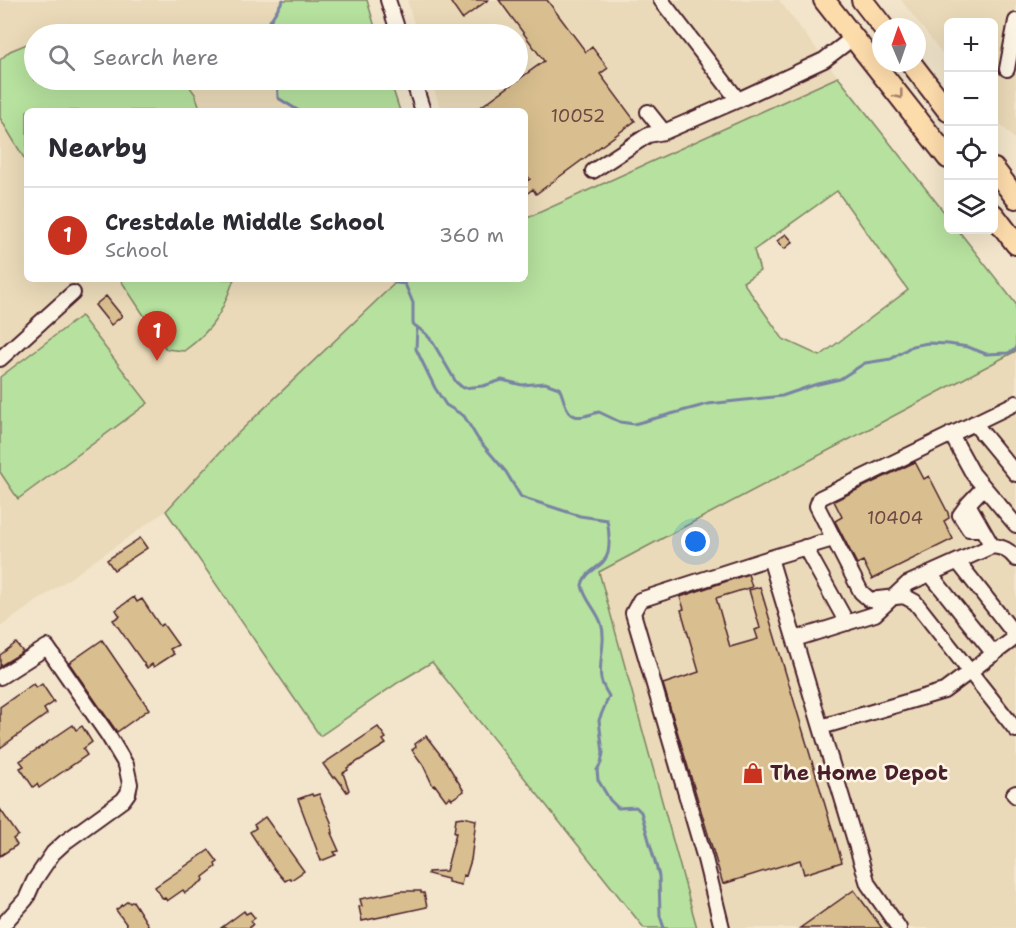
<!DOCTYPE html>
<meta charset="utf-8">
<style>
body{margin:0;font-family:"Shantell Sans",sans-serif;background:#f7f7f7;color:#2b2b33}
.controls{position:absolute;right:18px;top:18px;display:grid;overflow:hidden;border-radius:9px;box-shadow:0 6px 24px #0002}
.controls button{width:54px;height:54px;display:grid;place-items:center;padding:0;border:0;border-bottom:2px solid #e1e1e2;background:#fff;color:#2b2b33;font:30px sans-serif}
.compass{position:absolute;left:872px;top:18px;width:54px;height:54px;border-radius:50%;background:#fff;box-shadow:0 6px 24px #0002;rotate:358deg}
.you{position:absolute;left:696px;top:542px;width:21px;height:21px;margin:-15px;border:4px solid #fff;border-radius:50%;background:#1a73e8;box-shadow:0 0 0 9px #1a73e833}
.badge{display:grid;place-items:center;width:39px;height:39px;border-radius:50%;background:#c8321e;color:#fff;font-size:20px;font-weight:700}
.pin{position:absolute;translate:-50% -50px;filter:drop-shadow(0 2px 3px #0008)}
.pin::after{content:'';position:absolute;top:32px;width:21px;height:18px;background:inherit;clip-path:polygon(0 0,100% 0,50% 100%)}
.list{margin:0;padding:0;list-style:none}
h2{display:flex;justify-content:space-between;align-items:center;height:78px;margin:0;padding:0 24px;font-size:26px}
h2 small{font-size:20px;font-weight:400;color:#7c7c81}
.list li{display:grid;grid-template-columns:39px 1fr auto;gap:18px;align-items:center;box-sizing:border-box;height:96px;padding:0 24px;border-top:2px solid #e1e1e2}
.list b{display:block;font-size:22px;white-space:nowrap}
.list p{margin:0;font-size:20px;white-space:nowrap;color:#7c7c81}
.list em{font-size:20px;font-style:normal;color:#7c7c81}
.icon{flex:none;width:33px;height:33px;fill:none;stroke:currentColor;stroke-width:2;stroke-linecap:round;stroke-linejoin:round}
.map{position:relative;flex:none;width:1016px;height:928px;overflow:hidden}
.search{position:absolute;background:#fff;box-shadow:0 6px 24px #0002;left:24px;top:24px;width:504px;height:66px;display:flex;align-items:center;gap:15px;box-sizing:border-box;padding:0 21px;border-radius:33px;color:#7c7c81;font-size:22px}
.panel{position:absolute;background:#fff;box-shadow:0 6px 24px #0002;left:24px;top:108px;width:504px;height:174px;border-radius:9px}
.map>svg:first-child{display:block}
.built{fill:#eadab9}
.green{fill:#b6e19e;stroke:#808064;stroke-width:1.5;fill-rule:evenodd}
.lines{fill:none;stroke-linecap:round;stroke-linejoin:round}
.stream{stroke:#7983a3;stroke-width:3}
.building{fill:#d9bf8f;stroke:#4a1f2b;stroke-width:1.5}
.minor-casing{stroke:#4a1f2b;stroke-width:18}
.highway-casing{stroke:#4a1f2b;stroke-width:24}
.minor{stroke:#fcf5e5;stroke-width:14}
.highway{stroke:#fddcac;stroke-width:20}
.oneway{stroke:#a47e6c}
.labels{text-anchor:middle;dominant-baseline:central;stroke-width:5;stroke-linejoin:round;paint-order:stroke}
.number-label{font-size:18px;fill:#6e4744}
.poi-label{font-size:21px;font-weight:bold;fill:#4a1f2b;stroke:#fcf5e5;text-anchor:start}
</style>
<div class="map">
<svg width="1016" height="928" viewBox="0 0 1016 928">
<rect width="100%" height="100%" fill="#f2e5cb"/>
<filter id="ink" filterUnits="userSpaceOnUse"><feTurbulence type="fractalNoise" baseFrequency=".0167" numOctaves="2"/><feDisplacementMap in="SourceGraphic" scale="12" xChannelSelector="R" yChannelSelector="G"/><feConvolveMatrix kernelMatrix="1 2 1 2 8 2 1 2 1" color-interpolation-filters="sRGB"/></filter>
<g filter="url(#ink)">
<path class="built" d="M0,0H283L265,29L267,34H34V80H277L278,98L299,111H27V279H390L396,283L232,439L166,511L0,627Z
M407,0H779L838,77L525,219V111H441L431,80H518V34H417Z
M901,0H1016V141L994,117V22H948V61Z
M1016,351V928H697L599,572Z"/>
<path class="green" d="M283,0H367L377,34H267L265,29Z
M34,41V80H185L195,94L201,111H27V163L0,118V60L10,51Z
M838,77L948,217V230H958L1016,304V351L599,572L697,928H644L432,662L399,682L320,736L166,511L232,439L395,283L391,279H525V219ZM837,191L908,290L820,356L783,339L743,282L760,271L754,250Z
M277,80H390L400,111H299L278,98Z
M120,279H234C222,313 214,329 184,351L166,349Z
M81,316L148,403L18,499L0,472V377Z"/>
<g class="lines">
<path class="stream" d="M267,34L265,29L283,0
M277,80L278,98L299,111
M391,279L396,283L405,284L413,303V324L426,334L432,341L456,382L463,388L483,386L502,380L522,385L545,383L559,388C562,393 562,396 564,401C571,424 583,416 599,412L620,422L634,424L708,404L782,396L814,385L840,379L865,363L891,359L912,346L928,343L948,344L968,347L986,354L1008,353L1016,349
M417,327L416,349L435,388L446,405L464,416L478,439L506,472L521,497L580,516L607,520C609,529 610,544 608,553C604,568 585,570 582,585C584,599 596,609 601,623C607,641 598,661 601,679C602,685 606,691 609,696L599,720L603,753L601,763L597,770L598,780L610,800L618,808L636,807L641,812L659,876L660,916L664,928"/>
</g>
<path class="building" d="M455,0H488L462,19L451,3Z
M499,0H547L586,52L592,47L608,68L600,74L635,121L536,194L533,189L525,195V182L530,179L525,173V111H475L544,61Z
M786,234L793,242L784,249L777,241Z
M106,296L122,316L111,325L95,305Z
M915,462L924,479L929,476L948,513L949,518L944,521L953,539L872,579L863,561L857,564L835,521L842,517L834,501Z
M140,538L147,548L114,570L107,560Z
M748,574L752,587L716,598L730,647L758,639L755,630L760,628L749,590L760,587L842,862L804,874L800,860L723,884L663,684L699,672L681,610L684,609L680,597Z
M134,597L137,602L142,599L160,626L163,624L178,645L170,649L174,654L154,667L152,664L147,668L113,620L120,616L116,610Z
M102,640L149,709L117,732L69,663Z
M16,643L23,652L0,666V655Z
M33,684L36,688L42,684L54,702L44,709L47,714L0,748V707Z
M73,725L76,730L82,726L92,742L83,749L87,755L39,788L37,784L33,787L20,768L24,766L20,761Z
M378,727L386,738L383,740L386,744L347,768L348,770L343,773L349,790L347,792L336,777L333,778L323,764Z
M426,736L446,762L464,791L452,799L450,797L446,800L435,785L433,786L423,765L412,750L416,747L415,744Z
M312,794L313,796L319,794L331,822L333,833H331L339,851L334,852L336,855L321,861L298,799Z
M0,809L18,835L13,839L17,845L0,856Z
M265,817L304,871L291,880L290,878L285,881L273,867L250,832L256,828L254,825Z
M463,817L476,820L471,860L466,876L463,875L461,885L448,882V879L428,874V872L446,871L456,833H454L456,818Z
M209,850L218,862L215,864L216,867L203,877L204,880L185,893L183,890L167,901L165,898L163,899L155,887Z
M854,890L882,928H800Z
M401,891H421V893H424L427,907L362,921L359,907L362,906L360,899Z
M128,901L130,903L133,901L150,928H129L116,910Z
M244,911L246,914L250,912L255,918L251,921L253,924L249,928H221Z"/>
<g class="lines">
<defs>
<path id="minor" d="M388,0L399,34
M661,0L738,100
M1007,69L1016,21
M413,80L423,111
M648,112L664,132L738,100L824,60L854,37
M593,171L648,135L664,132
M0,359L73,293
M1016,403L820,498L817,506L861,592L870,600L904,596L915,602L1016,730
M974,423L1016,474
M951,434L973,474L1016,525
M984,487L968,504L992,546
M968,504L960,515L969,529H982
M805,547L847,623
M770,558L833,539
M958,562L1016,636
M930,574L994,654
M795,639L875,614L907,584L992,546C1003,547 1009,550 1016,559
M0,677L47,647L108,735L126,765L130,784L128,793L123,800L65,842L53,853L34,881L26,899L0,928
M821,727L944,691L1016,637
M1016,793L1014,794L1016,796
M722,928L705,859L633,613L640,600L770,558L868,884L899,928"/>
<path id="highway" d="M824,0L948,158
M862,0L883,27
M911,63L948,111
M994,169L1016,198
M994,215L1016,244"/>
</defs>
<use href="#minor" class="minor-casing"/>
<use href="#highway" class="highway-casing"/>
<use href="#minor" class="minor"/>
<use href="#highway" class="highway"/>
</g>
<defs><path id="oneway-chevron" d="M-2-3.5L2.5 0L-2 3.5" fill="none" stroke-width="1.6" stroke-linecap="round" stroke-linejoin="round" transform="scale(1.5)"/></defs>
<use class="oneway" href="#oneway-chevron" transform="translate(899 95) rotate(52)"/>
</g>
<defs>
<symbol id="shop-bare" viewBox="-9 -9 18 18"><path d="M-5-2.5h2.3a2.7 3.5 0 0 1 5.4 0H5L5.5 6h-11ZM-1.5-2.5h3a1.5 2.3 0 0 0-3 0Z" fill="#c8321e" stroke="#fcf5e5" stroke-width="2.5" paint-order="stroke"/></symbol>
</defs>
<g fill-rule="evenodd">
<use href="#shop-bare" x="738" y="758" width="30" height="30"/>
</g>
<g class="labels">
<g class="number-label">
<text x="578" y="116">10052</text>
<text x="895" y="518">10404</text>
</g>
<g class="poi-label">
<text x="770" y="773">The Home Depot</text>
</g>
</g>
</svg>
<div class="controls">
<button>+</button>
<button>−</button>
<button><svg class="icon" aria-label="locate" viewBox="0 0 24 24"><circle cx="12" cy="12" r="6"/><path d="M12 2v4M12 18v4M2 12h4M18 12h4"/></svg></button>
<button><svg class="icon" aria-label="layers" viewBox="0 0 24 24"><path d="M12 4l9 5-9 5-9-5zM3 14l9 5 9-5"/></svg></button>
</div>
<svg class="compass" viewBox="-18 -18 36 36"><path d="M0-13l5 13h-10z" fill="#e53935"/><path d="M0 13l5-13h-10z" fill="#7c7c81"/></svg>
<div class="you"></div>
<div class="pin badge" style="left:157px;top:361px">1</div>
<div class="search"><svg class="icon" aria-label="search" viewBox="0 0 24 24"><circle cx="10" cy="10" r="6"/><path d="M15 15l6 6"/></svg>Search here</div>
<section class="panel">
<h2>Nearby<small></small></h2>
<ul class="list">
<li><span class="badge">1</span><div><b>Crestdale Middle School</b><p>School</p></div><em>360 m</em></li>
</ul>
</section>
</div>
